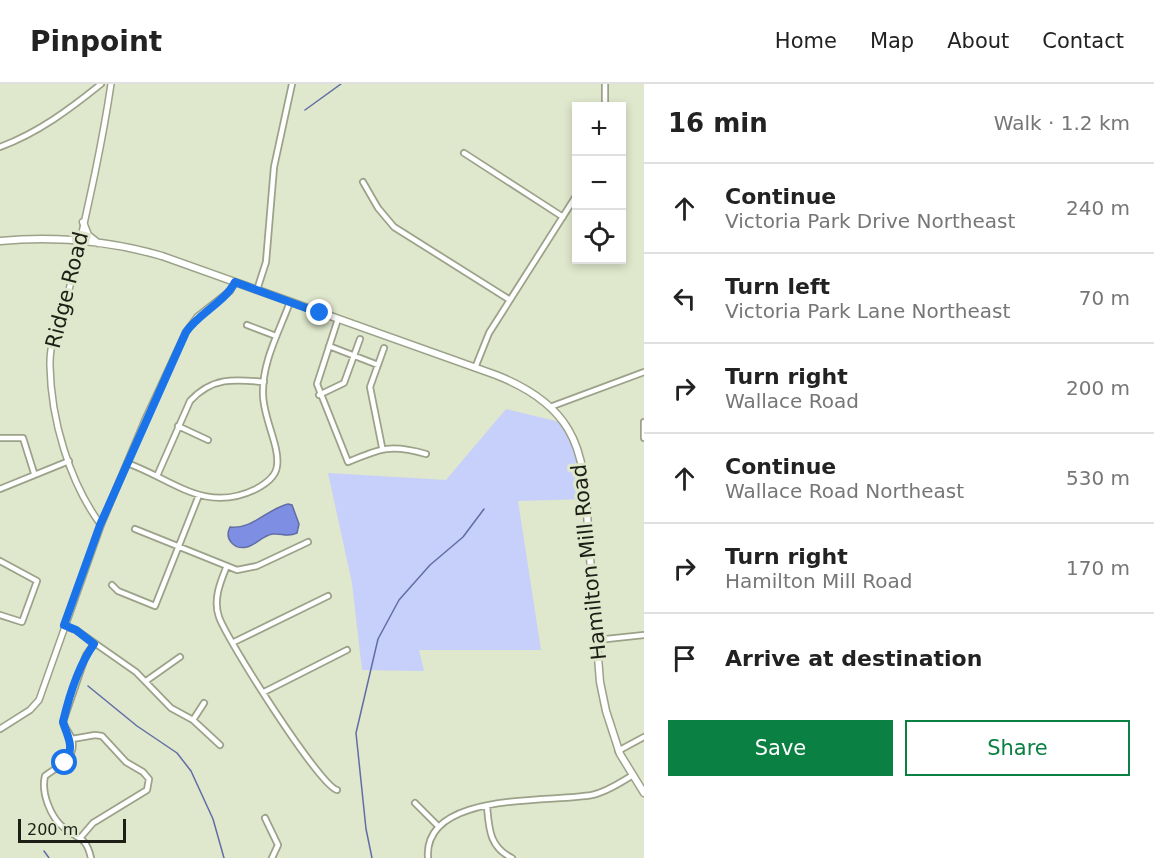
<!DOCTYPE html>
<meta charset="utf-8">
<style>
body{margin:0;font-family:"DejaVu Sans",sans-serif;background:#f6f6f6;color:#222}
.controls{position:absolute;right:18px;top:18px;display:grid;overflow:hidden;border-radius:0px;box-shadow:0 3px 9px #0003}
.controls button{width:54px;height:54px;display:grid;place-items:center;padding:0;border:0;border-bottom:2px solid #e0e0e0;background:#fff;color:#222;font:30px sans-serif}
.scale{position:absolute;left:18px;bottom:15px;width:108px;box-sizing:border-box;padding-left:6px;border:3px solid #1d1f16;border-top:0;font-size:16px;line-height:21px;white-space:nowrap;color:#1d1f16;-webkit-text-stroke:4px #dfe7cc;paint-order:stroke}
.stop{position:absolute;width:18px;height:18px;margin:-14px;border:4px solid #1a73e8;border-radius:50%;background:#fff}
.stop.end{background:#1a73e8;border-color:#fff;box-shadow:0 2px 6px #0008}
.list{margin:0;padding:0;list-style:none}
h2{display:flex;justify-content:space-between;align-items:center;height:78px;margin:0;padding:0 24px;font-size:26px}
h2 small{font-size:20px;font-weight:400;color:#767676}
.list li{display:grid;grid-template-columns:39px 1fr auto;gap:18px;align-items:center;box-sizing:border-box;height:90px;padding:0 24px;border-top:2px solid #e0e0e0}
.list b{display:block;font-size:22px;white-space:nowrap}
.list p{margin:0;font-size:20px;white-space:nowrap;color:#767676}
.list em{font-size:20px;font-style:normal;color:#767676}
.actions{display:flex;gap:12px;padding:18px 24px}
.actions a{flex:1;padding:14px 0;border:2px solid #0b8043;border-radius:0px;text-align:center;font-size:21px;color:#0b8043}
.actions .main{background:#0b8043;color:#fff}
.icon{flex:none;width:33px;height:33px;fill:none;stroke:currentColor;stroke-width:2;stroke-linecap:round;stroke-linejoin:round}
.map{position:relative;flex:none;width:644px;height:774px;overflow:hidden}
header{display:flex;align-items:center;gap:36px;box-sizing:border-box;height:84px;padding:0 30px;background:#fff;border-bottom:2px solid #e0e0e0}
header strong{font-size:28px}
nav{display:flex;gap:33px;margin-inline-start:auto;font-size:21px}
main{display:flex}
aside{flex:1;background:#fff}
.map>svg:first-child{display:block}
.green{fill:#c6d0fa}
.water{fill:#7e8ee3;stroke:#616da6;stroke-width:1.5}
.lines{fill:none;stroke-linecap:round;stroke-linejoin:round}
.stream{stroke:#616da6;stroke-width:1.5}
.minor-casing{stroke:#9ba289;stroke-width:8}
.tertiary-casing{stroke:#9ba289;stroke-width:8}
.secondary-casing{stroke:#9ba289;stroke-width:9}
.minor{stroke:#fff;stroke-width:4.5}
.tertiary{stroke:#fff;stroke-width:5}
.secondary{stroke:#fff;stroke-width:6}
.route{stroke:#1a73e8;stroke-width:8}
.labels{text-anchor:middle;dominant-baseline:central;stroke-width:6;stroke-linejoin:round;paint-order:stroke}
.street-label{font-size:21px;fill:#1d1f16;stroke:#dfe7cc}
</style>
<header>
<strong>Pinpoint</strong>
<nav><a>Home</a><a>Map</a><a>About</a><a>Contact</a></nav>
</header>
<main>
<div class="map">
<svg width="644" height="774" viewBox="0 0 644 774">
<rect width="100%" height="100%" fill="#dfe7cc"/>
<path class="green" d="M506,325L568,340L585,380L586,415L518,417L541,566H419L424,587L362,586L352,499L328,389L446,396Z"/>
<path class="water" d="M288,420L292,421L299,440L297,449C287,454 282,449 273,450C263,451 256,461 247,463C234,466 224,455 230,443C252,446 267,425 288,420Z"/>
<g class="lines">
<path class="stream" d="M305,26L341,0
M88,602L137,642L177,669L191,687L213,735L224,774
M44,767L49,774
M372,774L366,745L356,649L378,555L399,516L430,481L463,453L484,425"/>
<defs>
<path id="minor" d="M605,0V22
M0,63C38,49 70,25 101,0
M464,69L563,133
M363,98L378,124L394,143L510,216
M257,206L266,178L274,83L292,0
M338,235L317,300L348,378C381,364 391,360 426,370
M247,241L276,252
M329,262L378,281
M475,284L489,249L576,112
M319,311L344,299L360,255
M550,323L644,288
M644,338V354
M178,342L208,356
M0,354H23L34,389
M382,363L370,303L384,264
M127,379C174,396 205,430 256,405C265,400 276,393 277,382C280,362 263,334 263,310C262,278 279,248 290,218
M157,392L190,317C212,293 234,295 264,298
M0,405L69,377
M135,445L237,486L257,482L308,458
M0,477L37,497L22,538L0,531
M226,484C220,499 213,516 219,533C227,556 319,701 337,706
M112,501L118,507L155,522L199,411
M64,542L76,546L136,588L171,624L193,636L220,661
M597,556L644,551
M234,558L328,512
M146,597L180,573
M264,608L347,566
M193,636L204,619
M72,655L95,651L102,652L126,678L143,688L149,695L147,706L93,739L81,753
M618,667L644,653
M415,719L439,743
M487,722C489,744 489,763 512,774
M265,734L278,761L272,774
M91,774C86,752 79,756 64,744C50,733 41,708 45,692C57,683 77,674 72,655C70,650 65,644 63,638L86,571L94,560
M428,774C423,707 549,719 592,711C607,708 621,698 633,691"/>
<path id="tertiary" d="M101,441C69,398 51,335 50,282C49,254 63,228 70,202C85,135 101,68 111,0
M0,645L30,626L39,616L101,441L145,336L186,248L197,233L230,207L235,198"/>
<path id="secondary" d="M83,138L88,151L98,159
M0,157C54,152 110,157 162,172L496,291C524,302 552,318 568,345C588,378 586,424 589,461C593,507 596,553 600,598L606,627L620,670L644,709"/>
</defs>
<use href="#minor" class="minor-casing"/>
<use href="#tertiary" class="tertiary-casing"/>
<use href="#secondary" class="secondary-casing"/>
<use href="#minor" class="minor"/>
<use href="#tertiary" class="tertiary"/>
<use href="#secondary" class="secondary"/>
</g>
<g class="lines">
<path class="route" d="M65,679C75,661 68,655 63,638C69,612 79,581 94,560L76,546L64,541L100,441L186,248C199,229 225,218 235,198L320,229"/>
</g>
<g class="labels">
<g class="street-label">
<text transform="translate(67 206) rotate(-76)">Ridge Road</text>
<text transform="translate(589 478) rotate(-96)">Hamilton Mill Road</text>
</g>
</g>
</svg>
<div class="controls">
<button>+</button>
<button>−</button>
<button><svg class="icon" aria-label="locate" viewBox="0 0 24 24"><circle cx="12" cy="12" r="6"/><path d="M12 2v4M12 18v4M2 12h4M18 12h4"/></svg></button>
</div>
<div class="scale">200 m</div>
<div class="stop" style="left:65px;top:679px"></div>
<div class="stop end" style="left:320px;top:229px"></div>
</div>
<aside>
<h2>16 min<small>Walk · 1.2 km</small></h2>
<ul class="list">
<li><svg class="icon" aria-label="ahead" viewBox="0 0 24 24"><path d="M12 20V5M6 11l6-6 6 6"/></svg><div><b>Continue</b><p>Victoria Park Drive Northeast</p></div><em>240 m</em></li>
<li><svg class="icon" aria-label="left" viewBox="0 0 24 24"><path d="M17 20v-9H6M10 6l-5 5 5 5"/></svg><div><b>Turn left</b><p>Victoria Park Lane Northeast</p></div><em>70 m</em></li>
<li><svg class="icon" aria-label="right" viewBox="0 0 24 24"><path d="M7 20v-9h11M14 6l5 5-5 5"/></svg><div><b>Turn right</b><p>Wallace Road</p></div><em>200 m</em></li>
<li><svg class="icon" aria-label="ahead" viewBox="0 0 24 24"><path d="M12 20V5M6 11l6-6 6 6"/></svg><div><b>Continue</b><p>Wallace Road Northeast</p></div><em>530 m</em></li>
<li><svg class="icon" aria-label="right" viewBox="0 0 24 24"><path d="M7 20v-9h11M14 6l5 5-5 5"/></svg><div><b>Turn right</b><p>Hamilton Mill Road</p></div><em>170 m</em></li>
<li><svg class="icon" aria-label="arrive" viewBox="0 0 24 24"><path d="M6 21V4h12l-3 4 3 4H6"/></svg><div><b>Arrive at destination</b></div></li>
</ul>
<div class="actions"><a class="main">Save</a><a>Share</a></div>
</aside>
</main>
